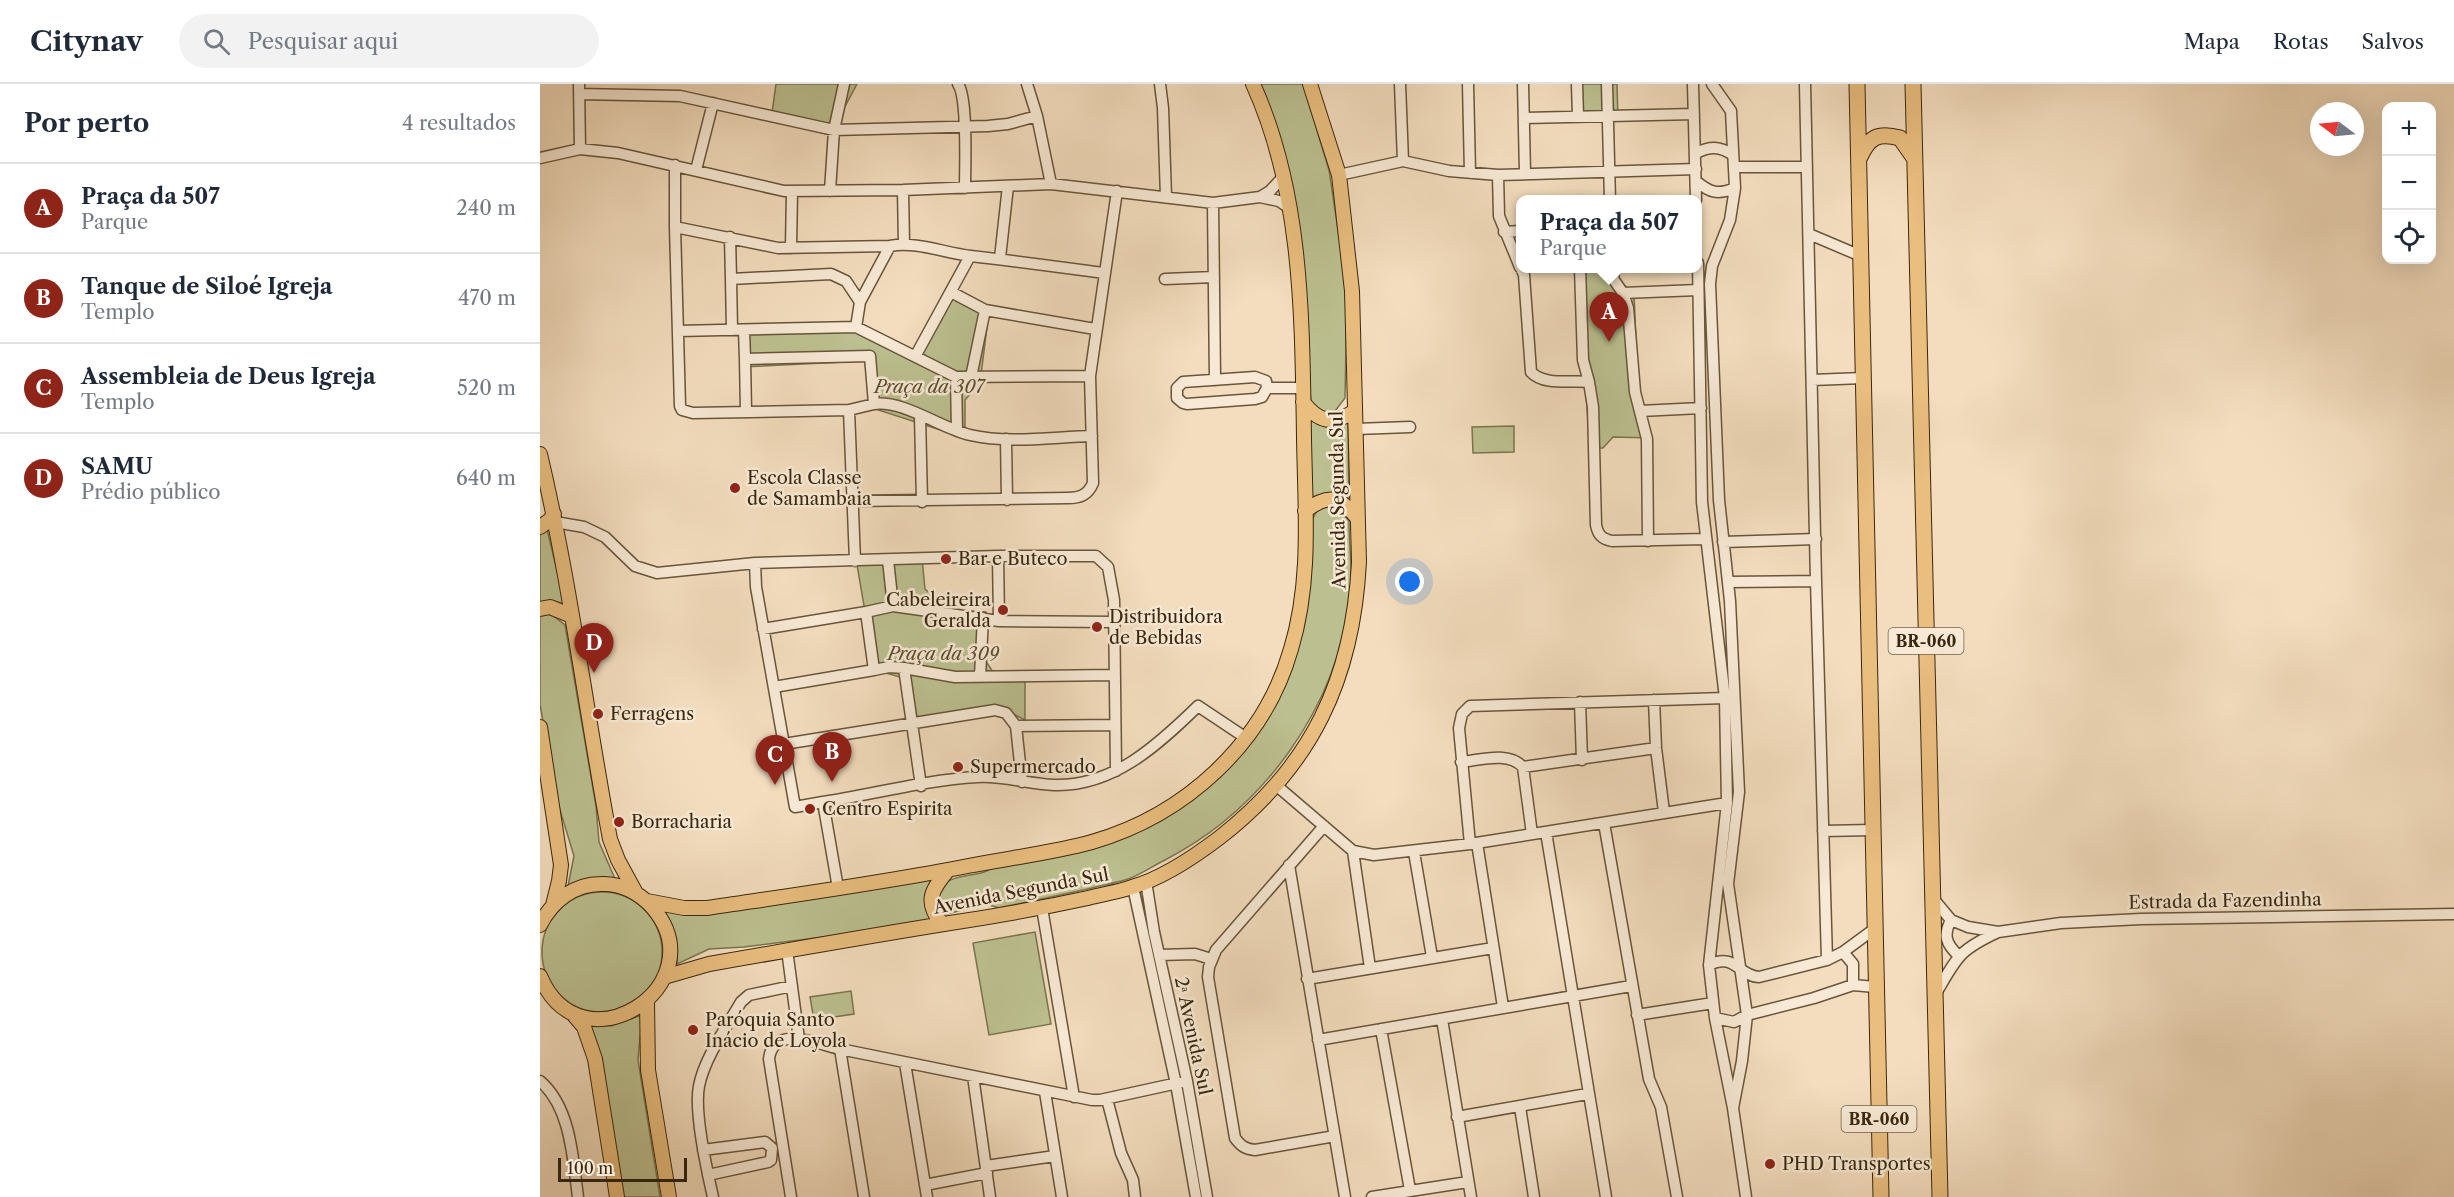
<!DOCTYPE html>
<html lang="pt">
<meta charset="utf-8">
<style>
body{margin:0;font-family:"Libre Caslon Text",serif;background:#f2f2f3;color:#1f2937}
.controls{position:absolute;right:18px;top:18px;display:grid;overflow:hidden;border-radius:12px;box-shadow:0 6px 24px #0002}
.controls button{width:54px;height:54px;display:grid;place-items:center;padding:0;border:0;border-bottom:2px solid #e0e1e3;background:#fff;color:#1f2937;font:30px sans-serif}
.compass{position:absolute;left:1770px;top:18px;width:54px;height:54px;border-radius:50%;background:#fff;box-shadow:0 6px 24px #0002;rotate:286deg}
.scale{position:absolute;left:18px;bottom:15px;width:129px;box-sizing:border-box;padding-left:6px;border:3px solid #3a280e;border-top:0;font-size:16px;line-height:21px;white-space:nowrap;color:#3a280e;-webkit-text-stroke:4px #f7e9d5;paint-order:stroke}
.you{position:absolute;left:870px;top:498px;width:21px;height:21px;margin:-15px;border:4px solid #fff;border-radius:50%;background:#1a73e8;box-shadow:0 0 0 9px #1a73e833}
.badge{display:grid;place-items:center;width:39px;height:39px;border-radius:50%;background:#8f2418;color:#fff;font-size:20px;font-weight:700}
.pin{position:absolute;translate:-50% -50px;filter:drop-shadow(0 2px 3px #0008)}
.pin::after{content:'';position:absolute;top:32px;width:21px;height:18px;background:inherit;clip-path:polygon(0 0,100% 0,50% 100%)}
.popup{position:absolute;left:976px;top:111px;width:186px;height:78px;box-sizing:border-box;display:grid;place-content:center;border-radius:12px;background:#fff;filter:drop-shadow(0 2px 4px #0005);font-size:20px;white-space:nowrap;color:#747a83}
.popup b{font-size:22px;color:#1f2937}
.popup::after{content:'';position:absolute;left:50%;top:100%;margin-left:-12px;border:12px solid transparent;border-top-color:#fff}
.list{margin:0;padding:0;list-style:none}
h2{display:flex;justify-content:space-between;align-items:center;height:78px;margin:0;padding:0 24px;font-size:26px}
h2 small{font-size:20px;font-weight:400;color:#747a83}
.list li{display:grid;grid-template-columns:39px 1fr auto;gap:18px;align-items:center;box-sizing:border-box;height:90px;padding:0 24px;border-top:2px solid #e0e1e3}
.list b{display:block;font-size:22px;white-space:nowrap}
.list p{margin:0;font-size:20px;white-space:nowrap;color:#747a83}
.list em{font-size:20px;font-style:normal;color:#747a83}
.icon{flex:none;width:33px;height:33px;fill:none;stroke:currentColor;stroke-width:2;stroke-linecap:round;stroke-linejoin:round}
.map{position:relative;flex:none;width:1914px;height:1113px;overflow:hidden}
header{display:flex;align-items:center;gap:36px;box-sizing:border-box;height:84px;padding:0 30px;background:#fff;border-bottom:2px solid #e0e1e3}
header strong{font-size:28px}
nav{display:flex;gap:33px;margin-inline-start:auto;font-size:21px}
.search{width:420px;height:54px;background:#f2f2f3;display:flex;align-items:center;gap:15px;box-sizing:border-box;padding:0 21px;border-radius:33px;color:#747a83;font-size:22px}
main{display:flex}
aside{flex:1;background:#fff}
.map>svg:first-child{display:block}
.green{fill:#bcc090;stroke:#7b744f;stroke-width:1.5}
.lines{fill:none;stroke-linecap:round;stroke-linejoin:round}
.minor-casing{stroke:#68553a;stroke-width:13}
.major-casing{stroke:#3a280e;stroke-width:16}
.highway-casing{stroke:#3a280e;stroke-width:17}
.minor{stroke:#f7e9d5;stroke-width:10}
.major{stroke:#eabe7f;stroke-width:14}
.highway{stroke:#eabe7f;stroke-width:15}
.poi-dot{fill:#8f2418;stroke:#f7e9d5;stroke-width:2}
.labels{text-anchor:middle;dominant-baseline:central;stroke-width:5;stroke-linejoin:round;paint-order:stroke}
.shield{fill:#f7e9d5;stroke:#73624a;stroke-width:1.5}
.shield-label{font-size:16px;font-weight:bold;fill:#3a280e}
.park-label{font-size:18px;font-style:italic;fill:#5a4e2e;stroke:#f7e9d5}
.poi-label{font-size:18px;fill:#3a280e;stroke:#f7e9d5;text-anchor:start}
.street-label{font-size:18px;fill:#3a280e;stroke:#f7e9d5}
</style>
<header>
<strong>Citynav</strong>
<div class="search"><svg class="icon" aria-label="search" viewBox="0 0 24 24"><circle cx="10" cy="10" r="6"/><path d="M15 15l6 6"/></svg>Pesquisar aqui</div>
<nav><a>Mapa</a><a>Rotas</a><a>Salvos</a></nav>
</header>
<main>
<aside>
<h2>Por perto<small>4 resultados</small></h2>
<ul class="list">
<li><span class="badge">A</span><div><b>Praça da 507</b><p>Parque</p></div><em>240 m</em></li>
<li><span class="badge">B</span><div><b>Tanque de Siloé Igreja</b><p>Templo</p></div><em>470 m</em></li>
<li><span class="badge">C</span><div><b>Assembleia de Deus Igreja</b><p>Templo</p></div><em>520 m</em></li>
<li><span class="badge">D</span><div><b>SAMU</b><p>Prédio público</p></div><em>640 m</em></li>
</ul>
</aside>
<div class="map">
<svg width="1914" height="1113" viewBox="0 0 1914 1113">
<rect width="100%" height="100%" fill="#f3ddbe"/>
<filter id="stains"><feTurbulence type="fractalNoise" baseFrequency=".00333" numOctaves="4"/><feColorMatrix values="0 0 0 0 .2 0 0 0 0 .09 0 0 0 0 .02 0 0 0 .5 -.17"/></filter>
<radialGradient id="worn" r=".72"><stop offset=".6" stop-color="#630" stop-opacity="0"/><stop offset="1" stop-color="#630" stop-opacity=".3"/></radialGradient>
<path class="green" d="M236,0H317L301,30L298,53L231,36Z
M716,0H763L789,86L807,206L805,314L795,327L784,329L771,318L756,134Z
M1032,0H1077L1078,36L1033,37Z
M1037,185H1076V193L1094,210L1098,306L1111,354L1073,353L1063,364H1050Z
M409,202L448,235L440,299L425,316V354L329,323L325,277L202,283V245L312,239L374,268Z
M767,333C782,344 791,347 808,336L809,423C792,411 789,406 769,414Z
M974,342V368L933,369L932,343Z
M786,421H795L809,437C809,461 813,487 810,510C798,623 724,725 625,776C613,782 600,791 588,795C546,807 501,814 459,824L446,820L407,830L398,825C394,780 437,800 456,781L642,722L744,598L772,436L778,425Z
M6,441L25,520L13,517L0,518V445Z
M382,474L385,505L409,526L446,528L447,579L457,594L485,592V636L464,625L373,636L367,595L335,586L316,475Z
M0,530H11L25,541L56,722L59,758L76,797L28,802L34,772L16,713L0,620Z
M393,794C387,812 383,822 393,839L204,863L169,865L137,880C139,859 134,846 124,827C162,836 196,825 233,819C287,811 340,802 393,794Z
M2 868a60 60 0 1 1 120 0a60 60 0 1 1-120 0Z
M495,848L511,940L449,951L433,859Z
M311,907L314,930L274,936L270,913Z
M102,931L98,976L120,1113H81L46,940L71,942Z"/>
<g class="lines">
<defs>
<path id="minor" d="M39,0L40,65
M418,0C428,14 425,83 425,104
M487,0L497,32L511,100
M620,0L623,24L626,113
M860,0L863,77
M928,0L930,89
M983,0L985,89
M1037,0L1038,32
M1067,0L1070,116
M1153,0L1156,116
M1172,0L1191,27L1195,104L1190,136L1172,182L1170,200L1179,416L1190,517L1199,708L1188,800L1207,931L1202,977L1193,1024
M1265,0L1276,497L1287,876
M39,10L140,12L294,46L448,42L468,40L497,32
M985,34L1154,30
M1156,69C1170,62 1180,62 1193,71
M0,74L40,65L78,69L244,107L363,106L511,100L673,119L720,113L739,117L749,124
M135,81V143L140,322L142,326L153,329L309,326L315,477
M1194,83H1267
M156,86L173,19
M799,91L863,77L909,87L958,91L1156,85
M958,91L959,132L980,183
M1156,97C1170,109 1178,111 1195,104
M363,106L364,160
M290,107L294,46L304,0
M720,113L730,107L742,94
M673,119L675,296
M135,143L238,164L350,162
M964,148L980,147
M1269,150L1321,172
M190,153L191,195
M251,164L252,107
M460,174L468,102
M1158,179L1162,418L1185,614L1187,719L1169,881L1175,934L1193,1024L1206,1113
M981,184L984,191L991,288C1004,302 1031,296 1049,298L1053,323L1056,441C1058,451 1062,455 1072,457L1165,455
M1040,184L1043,276L1049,298
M1072,184L1074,196L1083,209L1088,224L1095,308L1107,355L1108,457
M625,195L674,193
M411,208L445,226
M1083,209L1158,206
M316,243L320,218L350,162C377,157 404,169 431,172C475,177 519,183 564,189
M192,246L191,195L291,190L306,197L320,218
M204,246L205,275
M138,247L316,243L416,293L550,292
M376,271L430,172
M416,293L417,346
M431,293L445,226L555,245
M715,293L726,297L727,304L722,313L715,315L647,320L643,319L637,314V304L643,298Z
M1272,296L1323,294
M727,304H763
M309,326L334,320
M1100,327L1161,324
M206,328L205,275L330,272L334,320C364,316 400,344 430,351C469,360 512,353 552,352
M380,332L382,418
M816,345L870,343
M466,355L467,416
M312,417L528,414C540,414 548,411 553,399L550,292L577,107
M15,438L44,443L65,453L95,482L117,489L215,479L458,472H556L568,483L574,516L576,687
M1183,458L1276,455
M458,472L459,537
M348,476L353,522L326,528L334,586L349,583L364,584L381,702
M215,479L216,503L255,723L283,718
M1188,498L1276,497
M353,522L459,537L574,538
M223,545L326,528
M364,584L415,593L574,591
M440,592L443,534
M234,603L334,586
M1114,616L1116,664L1124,728
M1040,618L1042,676
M476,642L482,698
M244,660L455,626L466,629L476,642L575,641
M921,678C941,676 968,667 983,683L992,750
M983,683L1116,664
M737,702L813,767L834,771L930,760L1187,719
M1064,739L1109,995L1121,1023L1137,1113
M784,742L676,866L669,883L668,893L695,1054C701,1062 705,1065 715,1066L795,1052
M1283,747L1332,746
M1006,748L1066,1113
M937,759L963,923
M930,760L919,644L922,630L930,622L1185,614
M813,767L830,884
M874,768L892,873
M749,781L805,1113
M606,797L614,848L647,997L667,1113
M593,803L636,1000L656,1113
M298,804L283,718C334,710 386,696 437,693C462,691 488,700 514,701C573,703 618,661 658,622L706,654
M1391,812L1411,836L1428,843L1458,848L1521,839L1601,835L1914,830
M502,824L534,1013
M1411,836C1403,851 1406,860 1418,871
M247,866L259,955
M1303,868L1313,880V901
M619,871L655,870L671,875
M1169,881C1195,868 1198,892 1219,893L1287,876L1303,868L1333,846
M767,895L953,864
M1395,911C1417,874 1417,867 1458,848
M1097,931L1173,919
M1175,934L1194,938L1207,931L1274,914L1313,901L1335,903
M902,935L931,1113
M841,945L870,1106
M778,956L1091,902
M300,965L324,1113
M365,979L387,1113
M433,992L450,1113
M0,997C31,1023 33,1076 38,1113
M505,1008L522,1113
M567,1015L581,1069L593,1096L595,1113
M980,1023L994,1113
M917,1033L1047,1010
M163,1066L225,1058L232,1064L231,1076L228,1078L168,1091
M446,1082L515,1072
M385,1101L447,1089
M173,1113C167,1087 154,1027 159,1002C164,975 187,942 201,918L209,911L252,902
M251,1113L229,975C233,940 278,960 300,965L552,1016H560L647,997
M832,1113L928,1098"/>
<path id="major" d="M763,318C779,339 793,341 815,327
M0,370C30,497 46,627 70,755L78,776L96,809
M765,427C789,409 800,412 818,435
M0,443L10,436L14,430
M0,525L10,523L32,532
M0,643L21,781L19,797L13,821
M107,817L144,824H167C254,811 342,799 428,782C469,774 512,769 552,758C645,731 724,660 751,565C772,496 765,424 764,353C762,235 763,110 713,0
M402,840C384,818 391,806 408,786
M0,841C12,817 34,800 61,800C81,799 100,809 113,824C178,901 41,990 0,892
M124,893L169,880C249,866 329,852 410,839C457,832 502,824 548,814C563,810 578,808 592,803C623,794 654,773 679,754C772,682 813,595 819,478L812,207L799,91L770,0
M107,917L108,986L129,1113
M32,929L44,943L55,975L77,1113"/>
<path id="highway" d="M1317,0L1341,1113
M1373,0L1400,1113
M1320,73C1329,53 1338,48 1360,54L1374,74"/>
</defs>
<use href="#minor" class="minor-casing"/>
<use href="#major" class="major-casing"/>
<use href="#highway" class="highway-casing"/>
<use href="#minor" class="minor"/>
<use href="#major" class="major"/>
<use href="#highway" class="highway"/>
</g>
<g class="poi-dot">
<circle cx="195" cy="404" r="6"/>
<circle cx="406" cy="475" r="6"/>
<circle cx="463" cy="526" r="6"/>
<circle cx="557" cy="543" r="6"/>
<circle cx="58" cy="630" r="6"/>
<circle cx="418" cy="683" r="6"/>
<circle cx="270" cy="725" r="6"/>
<circle cx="79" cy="738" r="6"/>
<circle cx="153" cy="946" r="6"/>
<circle cx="1230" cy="1080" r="6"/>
</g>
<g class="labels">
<g class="shield">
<rect x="1348.5" y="544" width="75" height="26" rx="4.5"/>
<rect x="1301.5" y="1022" width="75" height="26" rx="4.5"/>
</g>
<g class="shield-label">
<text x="1386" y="557">BR-060</text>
<text x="1339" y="1035">BR-060</text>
</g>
<g class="park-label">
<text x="389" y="303">Praça da 307</text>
<text x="403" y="570">Praça da 309</text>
</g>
<g class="poi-label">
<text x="207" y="394">Escola Classe<tspan x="207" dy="21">de Samambaia</tspan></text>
<text x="418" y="475">Bar e Buteco</text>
<text x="451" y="516" text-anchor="end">Cabeleireira<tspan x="451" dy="21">Geralda</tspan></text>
<text x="569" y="533">Distribuidora<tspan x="569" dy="21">de Bebidas</tspan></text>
<text x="70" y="630">Ferragens</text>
<text x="430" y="683">Supermercado</text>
<text x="282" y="725">Centro Espirita</text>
<text x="91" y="738">Borracharia</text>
<text x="165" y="936">Paróquia Santo<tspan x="165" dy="21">Inácio de Loyola</tspan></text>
<text x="1242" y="1080">PHD Transportes</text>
</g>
<g class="street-label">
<text transform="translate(798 416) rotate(-91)">Avenida Segunda Sul</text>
<text transform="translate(481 807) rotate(-11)">Avenida Segunda Sul</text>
<text transform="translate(1685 817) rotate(-1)">Estrada da Fazendinha</text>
<text transform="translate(653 952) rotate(78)">2ᵃ Avenida Sul</text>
</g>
</g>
<rect width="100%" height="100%" filter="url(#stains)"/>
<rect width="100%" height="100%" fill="url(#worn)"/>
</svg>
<div class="controls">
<button>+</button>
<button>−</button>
<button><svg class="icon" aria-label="locate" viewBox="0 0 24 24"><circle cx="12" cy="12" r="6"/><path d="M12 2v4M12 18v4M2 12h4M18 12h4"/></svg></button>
</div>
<svg class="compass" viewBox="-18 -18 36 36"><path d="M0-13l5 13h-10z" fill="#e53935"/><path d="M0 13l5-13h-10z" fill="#747a83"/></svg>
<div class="scale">100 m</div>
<div class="you"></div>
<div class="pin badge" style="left:1069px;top:258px">A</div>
<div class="popup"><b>Praça da 507</b>Parque</div>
<div class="pin badge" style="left:292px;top:698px">B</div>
<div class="pin badge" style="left:235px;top:701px">C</div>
<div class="pin badge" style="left:54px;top:589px">D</div>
</div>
</main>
